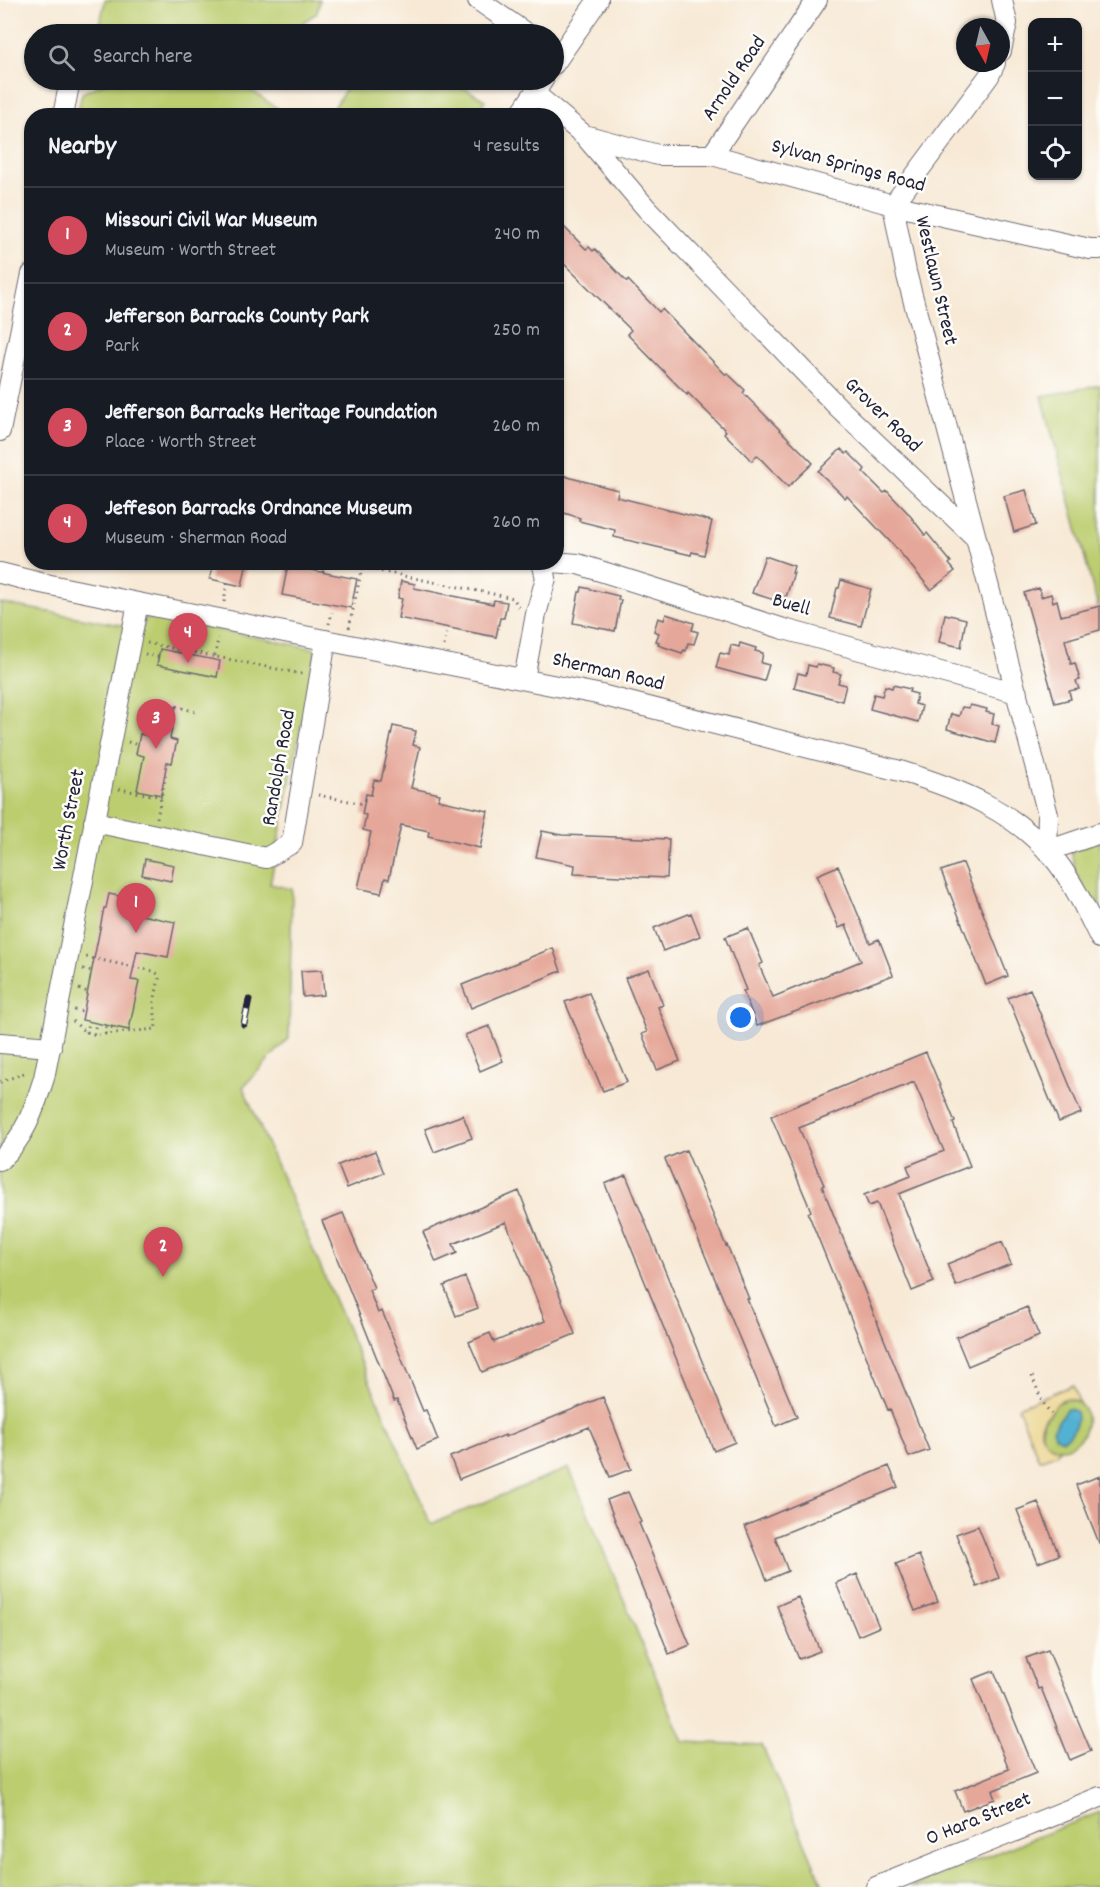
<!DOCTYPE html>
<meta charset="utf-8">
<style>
body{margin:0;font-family:Dekko,sans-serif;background:#20242c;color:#f1f3f6}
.controls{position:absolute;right:18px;top:18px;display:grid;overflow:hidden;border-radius:12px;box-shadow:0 2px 4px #0004}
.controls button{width:54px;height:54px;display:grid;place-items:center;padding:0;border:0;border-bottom:2px solid #363941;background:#171b24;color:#f1f3f6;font:30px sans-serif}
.compass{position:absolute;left:956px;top:18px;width:54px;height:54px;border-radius:50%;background:#171b24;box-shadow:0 2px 4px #0004;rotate:172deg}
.you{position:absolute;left:741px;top:1018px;width:21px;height:21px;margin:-15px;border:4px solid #fff;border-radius:50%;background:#1a73e8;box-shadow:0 0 0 9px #1a73e833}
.badge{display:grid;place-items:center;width:39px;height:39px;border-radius:50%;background:#d1495b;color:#fff;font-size:20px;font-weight:700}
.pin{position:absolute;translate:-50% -50px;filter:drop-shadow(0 2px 3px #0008)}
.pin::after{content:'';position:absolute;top:32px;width:21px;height:18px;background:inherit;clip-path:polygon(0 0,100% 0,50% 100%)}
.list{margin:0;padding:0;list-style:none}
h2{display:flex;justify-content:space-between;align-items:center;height:78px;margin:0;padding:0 24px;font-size:26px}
h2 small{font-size:20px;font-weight:400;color:#9ea1a6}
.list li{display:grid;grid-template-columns:39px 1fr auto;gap:18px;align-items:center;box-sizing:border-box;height:96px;padding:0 24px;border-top:2px solid #363941}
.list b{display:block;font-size:22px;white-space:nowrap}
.list p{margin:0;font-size:20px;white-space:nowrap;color:#9ea1a6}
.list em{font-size:20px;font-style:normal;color:#9ea1a6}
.icon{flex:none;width:33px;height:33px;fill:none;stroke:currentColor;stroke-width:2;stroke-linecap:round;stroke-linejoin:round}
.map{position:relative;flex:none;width:1100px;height:1887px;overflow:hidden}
.search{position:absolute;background:#171b24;box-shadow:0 2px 4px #0004;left:24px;top:24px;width:540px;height:66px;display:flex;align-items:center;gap:15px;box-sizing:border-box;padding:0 21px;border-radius:33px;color:#9ea1a6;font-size:22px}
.panel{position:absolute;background:#171b24;box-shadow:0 2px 4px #0004;left:24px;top:108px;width:540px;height:462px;border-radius:24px}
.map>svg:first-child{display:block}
.green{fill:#bccd70;stroke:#6f7856;stroke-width:1.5}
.sand{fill:#eeda9e;stroke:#887e6c;stroke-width:1.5}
.water{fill:#52b1d1;stroke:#3a6a86;stroke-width:1.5}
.building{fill:#e5a799}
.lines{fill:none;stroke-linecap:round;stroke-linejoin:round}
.minor-casing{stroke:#6d6871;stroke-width:22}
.path{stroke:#6d6871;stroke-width:3;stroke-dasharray:1.5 4.5;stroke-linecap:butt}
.minor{stroke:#fff;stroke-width:20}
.rail-casing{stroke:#22223b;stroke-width:7}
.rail{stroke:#fdfcf7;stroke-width:4.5;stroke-dasharray:14;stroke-linecap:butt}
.labels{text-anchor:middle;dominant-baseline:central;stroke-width:5;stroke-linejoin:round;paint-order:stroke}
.street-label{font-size:21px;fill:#22223b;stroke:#fdfcf7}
</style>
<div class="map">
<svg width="1100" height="1887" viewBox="0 0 1100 1887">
<rect width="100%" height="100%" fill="#fdfcf7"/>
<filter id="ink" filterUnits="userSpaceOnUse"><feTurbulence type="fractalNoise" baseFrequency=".0167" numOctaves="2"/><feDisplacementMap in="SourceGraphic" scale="12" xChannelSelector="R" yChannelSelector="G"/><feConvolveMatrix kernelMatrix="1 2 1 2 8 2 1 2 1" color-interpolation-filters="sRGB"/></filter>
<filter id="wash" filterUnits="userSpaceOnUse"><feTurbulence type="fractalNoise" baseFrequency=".008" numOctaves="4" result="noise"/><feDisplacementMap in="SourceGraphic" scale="24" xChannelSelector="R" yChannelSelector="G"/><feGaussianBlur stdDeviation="1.35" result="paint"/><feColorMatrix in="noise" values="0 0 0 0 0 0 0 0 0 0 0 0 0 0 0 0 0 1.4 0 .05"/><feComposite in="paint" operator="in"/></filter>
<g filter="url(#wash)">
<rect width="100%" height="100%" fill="#f7e9d5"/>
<path class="green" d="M105,0H320L317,13L285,34H117L100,24Z
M111,80H236L287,115H77L82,93Z
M351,80H451L485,100L476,115H330Z
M1100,385V615L1042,396Z
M0,603L142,629L145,619L153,617L316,649L270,884L292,889L289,1038L243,1087L431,1524L569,1468L683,1742L762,1745L824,1887H0Z
M1100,840V919L1076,873L1071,852Z
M1066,1399C1100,1402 1087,1449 1060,1448C1056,1448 1051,1446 1047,1444L1042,1435V1429L1044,1420L1051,1413L1056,1404Z
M1100,1812V1887H910Z"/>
<path class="sand" d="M1073,1385L1079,1402C1062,1395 1060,1399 1051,1412C1049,1416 1047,1414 1044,1419C1035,1434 1046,1444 1059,1449L1056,1454L1039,1460L1018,1407Z"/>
<path class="water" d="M1066,1409H1070L1076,1412C1079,1423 1073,1436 1062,1440L1055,1436L1053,1429Z"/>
<g id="blocks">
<path class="building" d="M556,219L586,249L589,247L593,251L595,249L627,282L628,280L659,312L662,309L726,375L727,373L745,390L743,393L813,463L788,487L757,455L752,461L724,433L726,431L688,393L687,395L627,334L631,330L556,256Z
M841,449L846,454L848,452L865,469L863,472L884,493L887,491L908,513L925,535L927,533L951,562L949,564L955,571L931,590L897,549L847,496L845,498L818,471Z
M556,473L571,478L618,490L617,497L712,521L704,555L692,552L691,555L614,537L615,530L579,521L580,518L561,512L560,514H556Z
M1026,490L1036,525L1014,532L1004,496Z
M765,556L794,566L792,573H794L786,597L783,596L781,602L752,593Z
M214,562H247L242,586L210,579Z
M291,562H312L310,570L357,579L351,608L282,595L288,564L290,565Z
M841,580L871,589L861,626L830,618L837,588H839Z
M401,581L415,584L414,588L493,604L494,600L507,602L504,618H500L496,637L398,618L402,599L398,598Z
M582,587L619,596L618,600H621L615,631L573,623L579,592H581Z
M1039,588L1041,597L1051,594L1053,602L1057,600L1061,616L1100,606V630L1065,640L1071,664L1075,663L1080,680L1076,681L1079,689L1069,691L1071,699L1055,703L1024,593Z
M666,614L694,623L692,630L698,632L694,644L688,643L686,651L684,650L682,653L658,645L659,642L656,641L659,633L654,631L658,618L664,620Z
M945,614L966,619L961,647L939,642Z
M740,643L756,648L755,651L763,653L761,663L769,665L764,681L716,668L720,653L729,655L731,645L739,647Z
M160,649L220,661L217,677L157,665Z
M817,664L834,668L833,672L841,674L838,683L846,685L842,701L794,688L798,673L806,675L808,665L816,667Z
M893,685L910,689L909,692L917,694L915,704L922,706L918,722L870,709L874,694L882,696L885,686L892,688Z
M156,704L176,707L170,739L177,741L172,763L167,762L161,795L137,790L144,756L136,754L140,734L150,736Z
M970,705L987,709L986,712L994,714L992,724L999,726L995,743L947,729L951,714L959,716L962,707L969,708Z
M393,726L416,731L413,745L420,747L411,788L440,794L438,800L488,811L480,848L428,836L429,831L401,825L389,879L385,878L381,893L358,888L371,832L363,830L366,815L362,814L366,794L371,795L374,780L381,781Z
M542,831L562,835L669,839L667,878L574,874L575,865L536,857Z
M145,859L174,865L171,881L142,875Z
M963,863L1008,976L986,985L941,871Z
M838,866L870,943L879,939L893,975L757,1026L743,991L746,990L725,937L748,928L763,963L759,965L773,997L861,961L846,925L839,928L817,875Z
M109,894L144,901L141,915L175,922L168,957L137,951L131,980L139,981L129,1030L82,1020L104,908H106Z
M691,913L700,936L663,951L654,928Z
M553,948L561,971L471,1008L462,985Z
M649,969L663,1005L658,1007L680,1061L657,1070L642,1034L647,1032L625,978Z
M322,970L324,995L303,997L301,971Z
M1030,989L1081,1113L1059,1122L1008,998Z
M589,993L627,1082L603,1091L565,1002Z
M489,1026L503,1061L480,1071L465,1035Z
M926,1052L955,1122L953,1123L970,1166L899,1194L934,1282L912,1291L877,1203L869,1206L864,1195L911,1176L907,1166L944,1151L914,1082L799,1128L824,1185L822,1186L929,1450L909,1457L890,1409L888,1410L808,1213L811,1211L771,1116Z
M463,1115L472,1138L434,1152L425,1129Z
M686,1150L726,1246L727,1245L749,1299H747L797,1417L776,1426L665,1159Z
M375,1151L384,1173L347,1188L338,1165Z
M626,1175L735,1442L714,1451L605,1184Z
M519,1191L575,1334L482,1372L469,1342L490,1333L494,1342L545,1321L506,1222L453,1244L457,1253L436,1262L423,1232Z
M343,1213L374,1288L369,1290L378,1313L382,1311L423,1411L426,1410L438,1440L417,1449L397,1400L394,1401L322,1221Z
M1002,1242L1011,1264L956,1286L947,1264Z
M465,1277L478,1308L456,1316L444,1286Z
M1027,1307L1039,1336L968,1366L956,1337Z
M603,1397L631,1469L610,1477L589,1427L459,1479L450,1457L505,1435V1437Z
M889,1466L898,1487L775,1537L788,1571L767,1580L745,1526Z
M1100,1476V1543H1099L1076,1485Z
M628,1492L641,1522L639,1523L690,1645L669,1654L607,1500Z
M1038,1502L1059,1555L1038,1563L1017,1510Z
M978,1526L999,1578L977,1587L956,1534Z
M919,1555L938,1602L915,1611L896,1564Z
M857,1574L879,1627L858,1636L836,1583Z
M798,1597L820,1651L799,1659L777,1606Z
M1048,1650L1091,1751L1070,1760L1041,1688L1038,1689L1026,1658Z
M994,1671L1036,1773L992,1791L995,1799L963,1811L955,1791L1009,1769L973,1679Z"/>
</g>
</g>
<g filter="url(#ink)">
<use href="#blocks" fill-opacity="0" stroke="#6d6871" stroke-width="1.5"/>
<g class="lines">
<defs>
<path id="minor" d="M478,0L527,34
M1001,51L1007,23L1002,0
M554,64L598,0
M534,93L584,135L647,209L839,408L976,538L1048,815L1047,851L1100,833
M63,116L70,80
M519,116L543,80
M584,135L658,155H712L893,205L1090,249H1100
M712,155L817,0
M0,431L32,274
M976,538L906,272L893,205L989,76L995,63
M552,562L578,564L784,629L1017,693
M0,573L36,582L138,603L597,694L900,771C960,789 1016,811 1057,862C1074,884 1087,912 1100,938
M524,679L536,614L546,578L542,562
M94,822L266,858L292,843L326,640
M0,1043L51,1047
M0,1160C25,1138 34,1109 44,1078L138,603
M876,1887L1100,1797"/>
</defs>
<use href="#minor" class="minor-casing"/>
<path class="path" d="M334,562L513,598L519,607
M323,572L325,562
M224,602L227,583
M329,624L332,612
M349,628L362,568
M147,643L302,674
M444,646L448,628
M145,654L158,657
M215,656L218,638
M159,701L199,713
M128,742L138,745
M119,789L162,797
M318,795L364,804
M157,818L166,773
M83,969L93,971
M79,989L88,992
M74,1010L84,1012
M73,1021L84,1031L96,1035L156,1029L154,1002L159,979L158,974L153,971L86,957
M87,1033L89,1022
M94,1034L96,1023
M105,1034L106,1027L118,1028
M0,1082L27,1072
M1032,1376L1042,1401L1051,1414"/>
<use href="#minor" class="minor"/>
<defs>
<path id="rail" d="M244,1024L249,1000"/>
</defs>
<use href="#rail" class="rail-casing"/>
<use href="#rail" class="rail"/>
</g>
</g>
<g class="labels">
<g class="street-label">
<text transform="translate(735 79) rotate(-56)">Arnold Road</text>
<text transform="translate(848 167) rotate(15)">Sylvan Springs Road</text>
<text transform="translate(935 281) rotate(77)">Westlawn Street</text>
<text transform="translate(882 416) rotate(44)">Grover Road</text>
<text transform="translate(791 606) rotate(16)">Buell</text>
<text transform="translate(608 673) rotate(13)">Sherman Road</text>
<text transform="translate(280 768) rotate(-80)">Randolph Road</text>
<text transform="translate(70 820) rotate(-79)">Worth Street</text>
<text transform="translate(979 1820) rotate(-22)">O Hara Street</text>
</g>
</g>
</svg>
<div class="controls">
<button>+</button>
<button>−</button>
<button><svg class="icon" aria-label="locate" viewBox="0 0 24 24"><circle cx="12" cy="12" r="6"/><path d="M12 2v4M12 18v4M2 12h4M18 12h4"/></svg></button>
</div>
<svg class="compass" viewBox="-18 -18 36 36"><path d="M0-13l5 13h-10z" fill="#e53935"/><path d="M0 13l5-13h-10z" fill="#9ea1a6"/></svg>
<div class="you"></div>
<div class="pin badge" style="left:136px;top:933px">1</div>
<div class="pin badge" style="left:163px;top:1277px">2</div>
<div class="pin badge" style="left:156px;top:749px">3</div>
<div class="pin badge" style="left:188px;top:663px">4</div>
<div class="search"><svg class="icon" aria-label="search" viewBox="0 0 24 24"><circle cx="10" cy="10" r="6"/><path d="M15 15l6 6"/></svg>Search here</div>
<section class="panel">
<h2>Nearby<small>4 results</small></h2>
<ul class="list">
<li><span class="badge">1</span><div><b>Missouri Civil War Museum</b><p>Museum · Worth Street</p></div><em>240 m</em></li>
<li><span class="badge">2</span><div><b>Jefferson Barracks County Park</b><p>Park</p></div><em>250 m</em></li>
<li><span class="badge">3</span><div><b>Jefferson Barracks Heritage Foundation</b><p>Place · Worth Street</p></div><em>260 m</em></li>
<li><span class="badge">4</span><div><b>Jeffeson Barracks Ordnance Museum</b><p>Museum · Sherman Road</p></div><em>260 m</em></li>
</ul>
</section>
</div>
